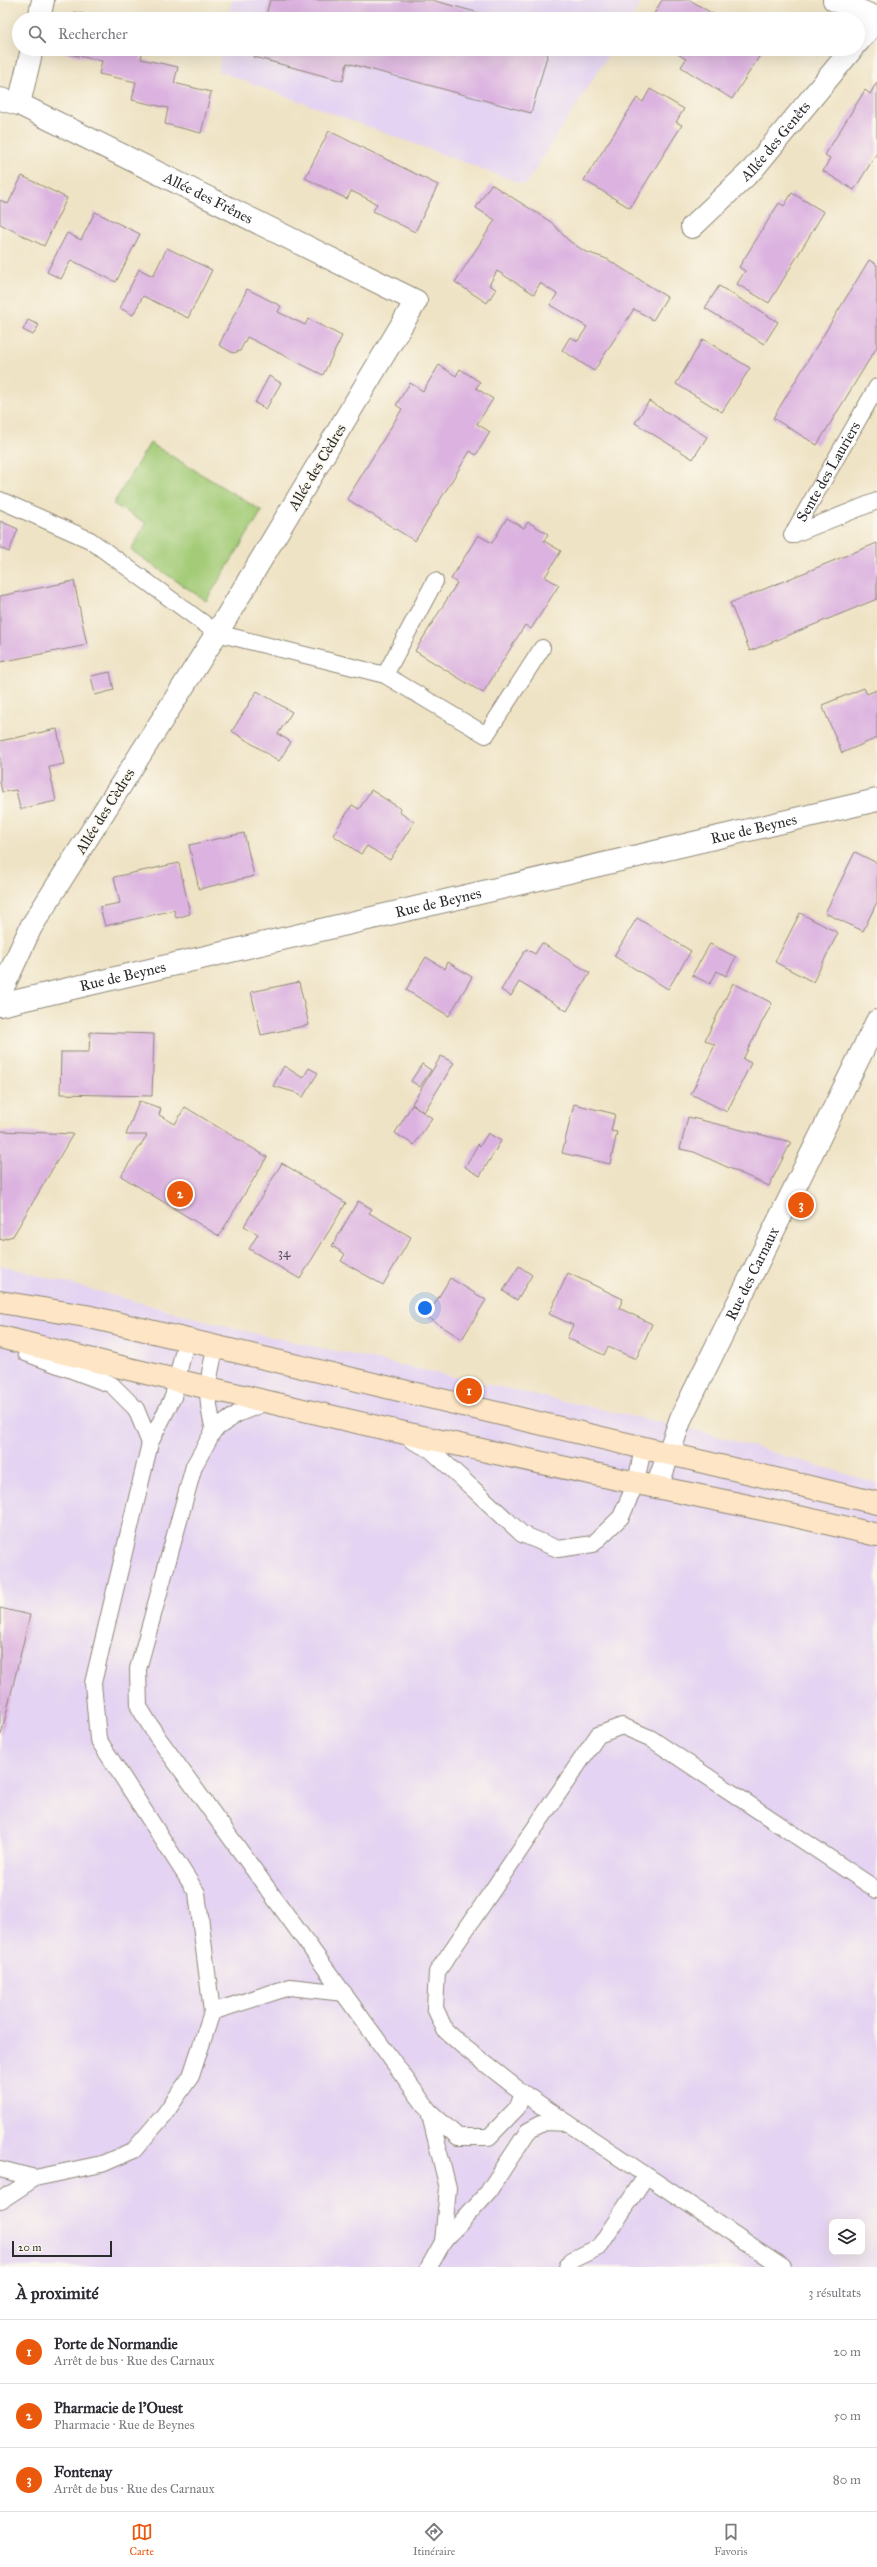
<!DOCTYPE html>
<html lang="fr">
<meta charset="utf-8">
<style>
body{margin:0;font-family:"IM FELL Great Primer",serif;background:#f2f2f3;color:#2b2b33}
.controls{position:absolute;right:12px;bottom:12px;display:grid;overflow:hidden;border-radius:8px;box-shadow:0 4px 16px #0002}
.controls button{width:36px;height:36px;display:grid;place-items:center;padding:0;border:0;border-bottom:1px solid #e1e1e2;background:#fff;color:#2b2b33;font:20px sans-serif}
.scale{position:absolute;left:12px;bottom:10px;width:100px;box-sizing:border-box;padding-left:4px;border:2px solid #2b2b2b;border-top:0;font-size:11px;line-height:14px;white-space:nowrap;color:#2b2b2b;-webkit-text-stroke:3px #fbf7ec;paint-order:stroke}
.you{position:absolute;left:425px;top:1308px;width:14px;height:14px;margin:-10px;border:3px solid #fff;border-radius:50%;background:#1a73e8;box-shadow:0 0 0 6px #1a73e833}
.badge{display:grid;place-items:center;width:26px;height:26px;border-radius:50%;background:#ea580c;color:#fff;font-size:13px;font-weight:700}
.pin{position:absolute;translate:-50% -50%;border:2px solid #fff;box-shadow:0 1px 4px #0006}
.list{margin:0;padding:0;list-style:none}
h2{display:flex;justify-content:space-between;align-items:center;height:52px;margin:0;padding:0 16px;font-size:17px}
h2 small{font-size:13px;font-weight:400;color:#7c7c81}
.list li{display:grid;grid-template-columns:26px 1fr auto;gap:12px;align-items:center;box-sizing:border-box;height:64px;padding:0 16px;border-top:1px solid #e1e1e2}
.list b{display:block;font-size:15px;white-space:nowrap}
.list p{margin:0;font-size:13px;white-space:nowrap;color:#7c7c81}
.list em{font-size:13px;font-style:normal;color:#7c7c81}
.icon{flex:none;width:22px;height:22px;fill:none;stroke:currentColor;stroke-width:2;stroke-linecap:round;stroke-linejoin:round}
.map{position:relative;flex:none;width:877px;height:2267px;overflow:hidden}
.search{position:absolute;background:#fff;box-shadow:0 4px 16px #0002;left:12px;right:12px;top:12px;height:44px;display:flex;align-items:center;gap:10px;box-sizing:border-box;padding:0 14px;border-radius:22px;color:#7c7c81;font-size:15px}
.sheet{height:244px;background:#fff}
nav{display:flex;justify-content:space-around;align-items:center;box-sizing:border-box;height:56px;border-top:1px solid #e1e1e2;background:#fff;font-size:11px;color:#7c7c81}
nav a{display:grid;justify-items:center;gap:2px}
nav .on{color:#ea580c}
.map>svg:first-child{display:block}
.built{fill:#e4d3f2;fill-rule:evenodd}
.green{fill:#a4cc78;stroke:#687c52}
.building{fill:#dcb3e0}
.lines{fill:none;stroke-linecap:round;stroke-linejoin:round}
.lane-casing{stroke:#8d8778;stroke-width:18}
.street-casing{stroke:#8d8778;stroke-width:24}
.secondary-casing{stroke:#8d8778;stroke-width:24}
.lane{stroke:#fff;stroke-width:16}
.street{stroke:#fff;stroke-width:22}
.secondary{stroke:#fde5c5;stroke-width:22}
.labels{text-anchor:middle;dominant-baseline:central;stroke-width:3;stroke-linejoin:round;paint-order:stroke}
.number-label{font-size:13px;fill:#574d58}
.street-label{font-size:15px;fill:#2b2b2b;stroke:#fbf7ec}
</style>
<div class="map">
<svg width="877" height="2267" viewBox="0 0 877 2267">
<rect width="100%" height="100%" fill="#fbf7ec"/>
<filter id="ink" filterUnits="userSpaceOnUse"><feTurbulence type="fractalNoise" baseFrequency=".025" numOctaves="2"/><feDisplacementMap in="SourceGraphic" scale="8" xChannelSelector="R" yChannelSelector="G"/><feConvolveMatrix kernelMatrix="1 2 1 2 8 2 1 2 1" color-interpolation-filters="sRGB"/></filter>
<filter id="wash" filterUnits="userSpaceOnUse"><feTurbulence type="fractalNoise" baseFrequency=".012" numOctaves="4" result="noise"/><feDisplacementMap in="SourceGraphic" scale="16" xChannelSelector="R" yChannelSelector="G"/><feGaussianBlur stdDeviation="0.9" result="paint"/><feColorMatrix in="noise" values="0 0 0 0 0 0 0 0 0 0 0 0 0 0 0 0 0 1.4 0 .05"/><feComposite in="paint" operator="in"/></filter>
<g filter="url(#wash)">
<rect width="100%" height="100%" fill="#efe3c5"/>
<path class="built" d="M232,0H643L631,19H228Z
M222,49H612L525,185L218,71Z
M0,1265L249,1332L699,1431L877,1483V2267H0ZM832,2222H862V2252H832Z"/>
<path class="green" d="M150,443L262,511L206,601L131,550L146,523L113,504Z"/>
<g id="blocks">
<path class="building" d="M270,0H432L501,19H265Z
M662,0H690L713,14L710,19H651Z
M74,12L101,18V19H73Z
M66,49H143L141,59L178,67L174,83L211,92L201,133L165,124L168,108L132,100L136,82L99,74L102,61L65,53Z
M256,49H549L531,113L347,63L343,81L254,57Z
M669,49L708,50L764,49L732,99L681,67L686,59Z
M877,82V153L854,190L823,171L830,158L825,155L865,90L870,94Z
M650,89L684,109L676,122L682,125L630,208L584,180L637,98L643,102Z
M329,131L438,185L415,232L373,211L377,204L364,197L351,191L347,199L305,178Z
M22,176L67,198L44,246L0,224V200L8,204Z
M491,184L551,222L568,240L584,251L607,259L667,297L653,320L634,309L594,371L562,350L570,337L578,341L587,327L550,305L557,294L540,283L534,294L497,271L489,285L496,289L487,303L455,282L495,220L476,208Z
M792,193L824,212L769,303L737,284L745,271L739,267L779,203L784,206Z
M95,212L140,234L116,282L71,260L61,279L47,272L67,233L81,240Z
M167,248L212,270L188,318L143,296L133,315L120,308L139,269L153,276Z
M869,260L877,265V347L817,445L773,418Z
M719,286L778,322L764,344L705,308Z
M247,289L281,306L278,312L305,325L308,319L342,336L323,375L247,337L240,351L233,353L219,345Z
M28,320L39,325L33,335L23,330Z
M703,339L750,368L722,412L676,384Z
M439,365L456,376L460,369L480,382L476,388L493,399L477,424L490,432L476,455L470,451L415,541L347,499L402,409L396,405L410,383L423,391Z
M269,376L281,383L266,409L255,403Z
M649,401L707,437L693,459L635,423Z
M507,518L524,528L528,522L548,534L544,541L561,551L545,577L559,585L531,629L525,625L483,693L415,651L457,583L451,579L478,535L492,543Z
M0,521L18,529L9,552L0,548Z
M877,543V599L750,651L730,603Z
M74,581L87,645L0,662V596Z
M110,672L114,690L95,695L91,676Z
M864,688L867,694L877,690V738L842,753L822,705Z
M257,691L292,712L278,734L291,742L279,761L232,731Z
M57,729L64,764L49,767L56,801L20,809L16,790L2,792L0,782V741Z
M371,790L401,809L399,812L414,822L390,860L367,846L361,854L333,835L352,805L359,809Z
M244,833L254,876L199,889L189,845Z
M855,852L877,863V902L863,931L825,913Z
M179,863L190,914L176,918L174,910L105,926L100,907L120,903L114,877Z
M800,913L838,933L813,982L775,962Z
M637,918L691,951L668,989L614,956Z
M542,943L590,973L567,1011L519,982L511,996L501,990L526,949L535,954Z
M710,944L736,957L726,976L717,971L710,984L692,975Z
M426,957L445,969L448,962L472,977L449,1016L406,990Z
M299,982L309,1025L261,1035L251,992Z
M733,983L772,1003L743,1059L751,1063L727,1112L691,1094L715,1045L705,1040Z
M90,1032L154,1034L152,1096L60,1094L61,1052H89Z
M441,1056L454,1063L424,1112L412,1104Z
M422,1064L431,1070L420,1087L411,1081Z
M284,1066L303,1078L309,1068L318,1073L303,1097L294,1092L273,1086Z
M139,1101L161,1108L159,1115L175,1124L185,1107L267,1157L219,1236L121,1176L147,1135H126Z
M574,1104L615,1114L611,1131L617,1132L610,1164L562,1153Z
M412,1105L432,1118L414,1145L395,1133Z
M688,1117L791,1142L769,1186L694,1152L680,1149Z
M0,1131L73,1134L13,1236L0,1240Z
M488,1133L501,1141L480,1176L465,1167L478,1144L480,1146Z
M282,1163L346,1203L300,1279L249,1249L258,1234L244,1226Z
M358,1201L372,1209L369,1213L411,1237L383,1285L341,1261L345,1254L332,1246Z
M519,1266L532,1275L517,1300L503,1291Z
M568,1273L623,1299L619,1308L652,1324L636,1359L608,1347L604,1355L567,1338L573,1325L549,1314Z
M450,1278L486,1300L462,1339L427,1317Z
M0,1608L30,1615L1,1735H0Z"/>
</g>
</g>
<g filter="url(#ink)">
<use href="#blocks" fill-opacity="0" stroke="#8d8778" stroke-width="1"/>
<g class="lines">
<defs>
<g id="lane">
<path d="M0,500L90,540L217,633L385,675L486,735L542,648"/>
<path id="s1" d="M792,535L877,387"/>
<path d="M792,535L877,501"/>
<path d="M385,675L435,581"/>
<path d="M26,1353L112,1385L136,1409L150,1443"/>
<path d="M269,1401L237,1414L214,1430L194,1466L138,1669L139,1707L156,1735L429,2111L458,2137H489L517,2108L523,2093"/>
<path d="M214,1430C205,1397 207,1380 216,1347"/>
<path d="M411,1440L431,1450L522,1534L558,1549L593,1544L621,1517L636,1483L643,1448"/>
<path d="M212,2012L290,1987L344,1993"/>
<path d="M429,2111L448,2188L443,2242L429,2267"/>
<path d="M0,2169L35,2178"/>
<path d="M0,2201L35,2178L102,2164L134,2150L164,2115L191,2076L212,2012L197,1893L98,1739L93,1683L150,1443L173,1397L186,1340"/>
<path d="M443,2242L488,2192L528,2131L545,2122L568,2123"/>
<path d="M567,2267L572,2260L599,2247L646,2176"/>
<path d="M783,2267L523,2093L464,2047L445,2030L435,2008L437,1972L598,1735L622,1726L650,1738L877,1890"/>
</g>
<g id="street">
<path d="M834,0L877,18"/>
<path d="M39,19L43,0"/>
<path d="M858,42L877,19"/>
<path id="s2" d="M0,99L19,104L416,301L217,633L31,927L0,994"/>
<path d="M19,104L32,49"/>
<path id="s3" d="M692,227L753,169L852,49"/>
<path id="s4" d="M0,1005L877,800"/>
<path id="s5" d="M657,1487L681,1418L877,1021"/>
</g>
<path id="secondary" d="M0,1302L86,1316L877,1503
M0,1337C198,1387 398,1433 599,1475C691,1495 785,1512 877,1535"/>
</defs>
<use href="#lane" class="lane-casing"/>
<use href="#street" class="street-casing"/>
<use href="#secondary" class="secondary-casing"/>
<use href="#lane" class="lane"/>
<use href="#street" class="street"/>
<use href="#secondary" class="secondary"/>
</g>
</g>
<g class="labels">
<g class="number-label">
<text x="284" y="1253">34</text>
</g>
<g class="street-label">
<text stroke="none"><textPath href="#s3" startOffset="120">Allée des Genêts</textPath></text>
<text stroke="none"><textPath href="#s2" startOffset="231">Allée des Frênes</textPath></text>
<text transform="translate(317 467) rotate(-59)">Allée des Cèdres</text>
<text stroke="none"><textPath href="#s1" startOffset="73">Sente des Lauriers</textPath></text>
<text transform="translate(105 811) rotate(-58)">Allée des Cèdres</text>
<text stroke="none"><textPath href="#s4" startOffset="774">Rue de Beynes</textPath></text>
<text stroke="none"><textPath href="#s4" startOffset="450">Rue de Beynes</textPath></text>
<text stroke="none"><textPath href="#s4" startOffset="126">Rue de Beynes</textPath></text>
<text stroke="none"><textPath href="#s5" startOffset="234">Rue des Carnaux</textPath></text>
</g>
</g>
</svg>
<div class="controls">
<button><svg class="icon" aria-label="layers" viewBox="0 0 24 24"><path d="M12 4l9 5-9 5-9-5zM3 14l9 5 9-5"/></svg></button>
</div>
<div class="scale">20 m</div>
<div class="you"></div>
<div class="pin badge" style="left:469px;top:1391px">1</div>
<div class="pin badge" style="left:180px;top:1194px">2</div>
<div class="pin badge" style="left:801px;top:1205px">3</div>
<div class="search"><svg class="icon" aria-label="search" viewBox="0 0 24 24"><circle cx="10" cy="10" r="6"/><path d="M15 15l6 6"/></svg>Rechercher</div>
</div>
<section class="sheet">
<h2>À proximité<small>3 résultats</small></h2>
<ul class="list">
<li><span class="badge">1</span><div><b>Porte de Normandie</b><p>Arrêt de bus · Rue des Carnaux</p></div><em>20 m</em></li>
<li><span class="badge">2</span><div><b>Pharmacie de l'Ouest</b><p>Pharmacie · Rue de Beynes</p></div><em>50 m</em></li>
<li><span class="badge">3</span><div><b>Fontenay</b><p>Arrêt de bus · Rue des Carnaux</p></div><em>80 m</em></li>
</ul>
</section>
<nav>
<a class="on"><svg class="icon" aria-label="map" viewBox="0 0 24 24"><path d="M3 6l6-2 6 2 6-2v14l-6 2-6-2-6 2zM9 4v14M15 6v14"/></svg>Carte</a>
<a><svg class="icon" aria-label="directions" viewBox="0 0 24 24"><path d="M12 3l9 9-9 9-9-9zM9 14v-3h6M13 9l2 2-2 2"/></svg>Itinéraire</a>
<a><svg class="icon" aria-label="saved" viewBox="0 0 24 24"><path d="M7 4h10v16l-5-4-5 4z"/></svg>Favoris</a>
</nav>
